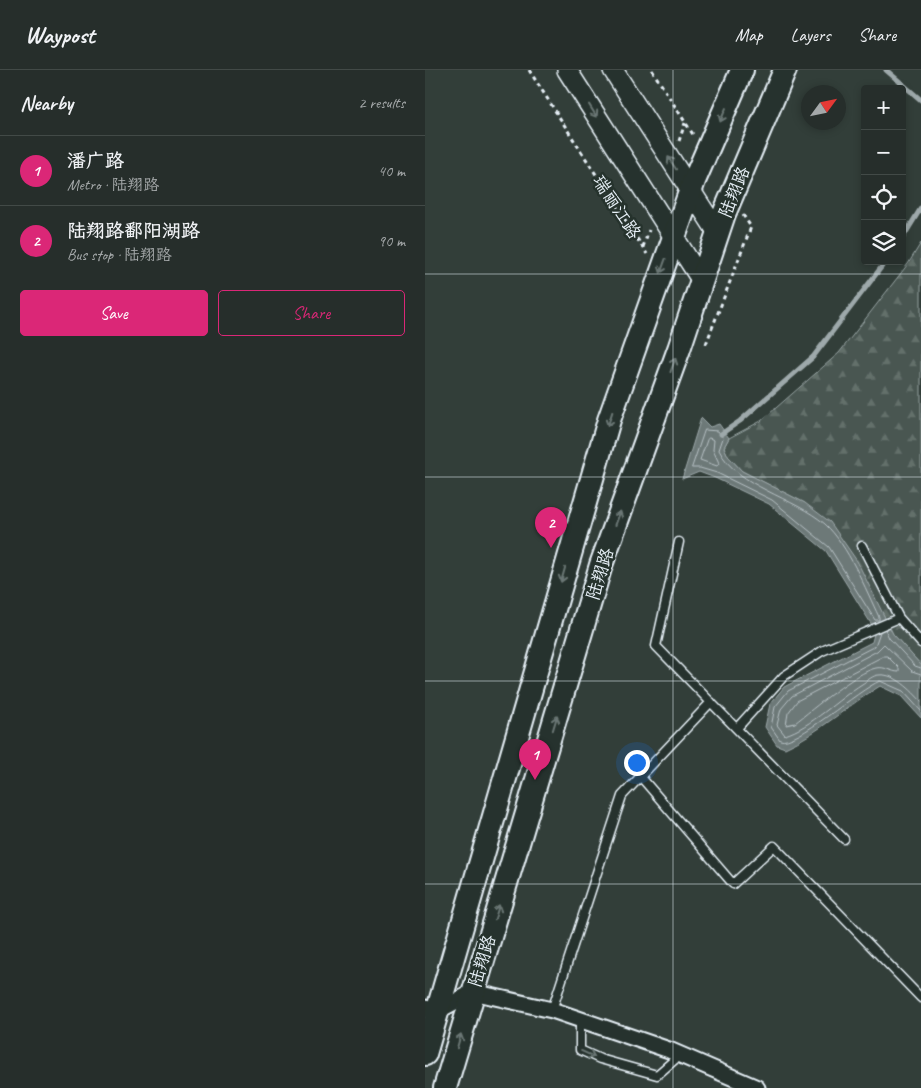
<!DOCTYPE html>
<meta charset="utf-8">
<style>
body{margin:0;font-family:Caveat,"LXGW WenKai TC",sans-serif;background:#323a37;color:#f1f3f6}
.controls{position:absolute;right:15px;top:15px;display:grid;overflow:hidden;border-radius:5px;box-shadow:0 2px 8px #0003}
.controls button{width:45px;height:45px;display:grid;place-items:center;padding:0;border:0;border-bottom:1px solid #424a47;background:#262e2b;color:#f1f3f6;font:25px sans-serif}
.compass{position:absolute;left:376px;top:15px;width:45px;height:45px;border-radius:50%;background:#262e2b;box-shadow:0 2px 8px #0003;rotate:57deg}
.you{position:absolute;left:211px;top:692px;width:18px;height:18px;margin:-12px;border:4px solid #fff;border-radius:50%;background:#1a73e8;box-shadow:0 0 0 8px #1a73e833}
.badge{display:grid;place-items:center;width:32px;height:32px;border-radius:50%;background:#db2777;color:#fff;font-size:16px;font-weight:700}
.pin{position:absolute;translate:-50% -41px;filter:drop-shadow(0 1px 2px #0008)}
.pin::after{content:'';position:absolute;top:26px;width:18px;height:15px;background:inherit;clip-path:polygon(0 0,100% 0,50% 100%)}
.list{margin:0;padding:0;list-style:none}
h2{display:flex;justify-content:space-between;align-items:center;height:65px;margin:0;padding:0 20px;font-size:21px}
h2 small{font-size:16px;font-weight:400;color:#a4a8a9}
.list li{display:grid;grid-template-columns:32px 1fr auto;gap:15px;align-items:center;box-sizing:border-box;height:70px;padding:0 20px;border-top:1px solid #424a47}
.list b{display:block;font-size:19px;white-space:nowrap}
.list p{margin:0;font-size:16px;white-space:nowrap;color:#a4a8a9}
.list em{font-size:16px;font-style:normal;color:#a4a8a9}
.actions{display:flex;gap:10px;padding:15px 20px}
.actions a{flex:1;padding:11px 0;border:1px solid #db2777;border-radius:5px;text-align:center;font-size:18px;color:#db2777}
.actions .main{background:#db2777;color:#fff}
.icon{flex:none;width:28px;height:28px;fill:none;stroke:currentColor;stroke-width:2;stroke-linecap:round;stroke-linejoin:round}
.map{position:relative;flex:none;width:496px;height:1018px;overflow:hidden}
header{display:flex;align-items:center;gap:30px;box-sizing:border-box;height:70px;padding:0 25px;background:#262e2b;border-bottom:1px solid #424a47}
header strong{font-size:24px}
nav{display:flex;gap:28px;margin-inline-start:auto;font-size:18px}
main{display:flex}
aside{flex:1;background:#262e2b}
.map>svg:first-child{display:block}
.forest{fill:url(#forest-firs);stroke:#98a4a4}
.water{fill:#6d7978;stroke:#9ea9ab}
.lines{fill:none;stroke-linecap:round;stroke-linejoin:round}
.shore{stroke:#b7c1c5;stroke-width:1}
.stream{stroke:#9ea9ab;stroke-width:5}
.service-casing{stroke:#e8f1f8;stroke-width:11}
.minor-casing{stroke:#e8f1f8;stroke-width:19}
.tertiary-casing{stroke:#e8f1f8;stroke-width:22}
.secondary-casing{stroke:#e8f1f8;stroke-width:26}
.path{stroke:#e8f1f8;stroke-width:3;stroke-dasharray:4 4;stroke-linecap:butt}
.service{stroke:#26332d;stroke-width:8}
.minor{stroke:#26332d;stroke-width:15}
.tertiary{stroke:#26332d;stroke-width:19}
.secondary{stroke:#26332d;stroke-width:22}
.oneway{stroke:#6a7674}
.grid{fill:none;stroke:#e8f1f8;stroke-width:1;stroke-opacity:0.55}
.labels{text-anchor:middle;dominant-baseline:central;stroke-width:5;stroke-linejoin:round;paint-order:stroke}
.street-label{font-size:18px;fill:#e8f1f8;stroke:#26332d}
</style>
<header>
<strong>Waypost</strong>
<nav><a>Map</a><a>Layers</a><a>Share</a></nav>
</header>
<main>
<aside>
<h2>Nearby<small>2 results</small></h2>
<ul class="list">
<li><span class="badge">1</span><div><b>潘广路</b><p>Metro · 陆翔路</p></div><em>40 m</em></li>
<li><span class="badge">2</span><div><b>陆翔路鄱阳湖路</b><p>Bus stop · 陆翔路</p></div><em>90 m</em></li>
</ul>
<div class="actions"><a class="main">Save</a><a>Share</a></div>
</aside>
<div class="map">
<svg width="496" height="1018" viewBox="0 0 496 1018">
<defs>
<pattern id="forest-firs" width="22" height="20" patternUnits="userSpaceOnUse" patternTransform="scale(1.25)"><rect width="22" height="20" fill="#495651"/><path d="M5 1l3.5 6h-7zM16 11l3.5 6h-7z" fill="#636f6b"/></pattern>
</defs>
<rect width="100%" height="100%" fill="#323e39"/>
<filter id="ink" filterUnits="userSpaceOnUse"><feTurbulence type="fractalNoise" baseFrequency=".02" numOctaves="2"/><feDisplacementMap in="SourceGraphic" scale="10" xChannelSelector="R" yChannelSelector="G"/><feConvolveMatrix kernelMatrix="1 2 1 2 8 2 1 2 1" color-interpolation-filters="sRGB"/></filter>
<g filter="url(#ink)">
<path class="forest" d="M496,173V595L468,564L458,544L380,433L317,401L303,386L299,377L304,368L336,351L414,283L483,194Z"/>
<path class="water" d="M276,348L285,357L294,354L304,368L299,377L303,386L317,401L380,433L405,452L432,491L468,564L496,595V648L476,626L455,616C423,635 394,663 360,678L352,675L340,657L345,634L359,617L447,572L450,560L401,481L344,434L290,408L274,402L257,409Z"/>
<g class="lines">
<path class="shore" d="M280,360L293,361L298,368L294,380C312,417 369,427 400,454C423,475 441,520 454,547V550H450L404,477L347,430L292,403L275,398H267Z
M284,368L289,370L288,380L294,393L292,396L275,390L282,370Z
M460,559L464,568L490,596L496,598
M455,562L450,576L363,621L350,637L346,657L355,670C370,677 434,619 455,611L478,621L496,641
M459,586H462L474,598V602C466,602 460,596 451,598C431,602 388,639 370,653L361,655L363,643L372,631Z
M496,604L487,601L459,574L452,581L367,626L356,639L352,655L360,665C386,657 413,629 437,614C442,611 448,605 454,605C470,603 487,621 496,631"/>
<path class="stream" d="M461,0L496,30
M477,169L496,138
M296,364L315,351L388,287L461,191"/>
<defs>
<path id="service" d="M254,472L231,576L419,769
M437,476L474,548L496,573
M312,658L359,606L397,581L474,548
M215,706L308,814L349,776L496,928
M127,940L197,726L286,632
M155,950V980L175,989L232,1005L255,985"/>
<path id="minor" d="M0,938L13,941L48,922L127,940L244,980L332,1018"/>
<path id="tertiary" d="M142,0L277,211
M188,0L293,163"/>
<path id="secondary" d="M0,984L184,350L269,111L317,0
M20,1018L176,495L254,279L299,144L360,0"/>
</defs>
<use href="#service" class="service-casing"/>
<use href="#minor" class="minor-casing"/>
<use href="#tertiary" class="tertiary-casing"/>
<use href="#secondary" class="secondary-casing"/>
<path class="path" d="M104,0L222,184
M227,0L269,66
M254,71L260,53
M218,177L224,160
M281,274L326,157L318,145"/>
<use href="#service" class="service"/>
<use href="#minor" class="minor"/>
<use href="#tertiary" class="tertiary"/>
<use href="#secondary" class="secondary"/>
</g>
<defs><path id="oneway-shaft" d="M-6 0H5M1.5-3L5.5 0L1.5 3" fill="none" stroke-width="1.6" stroke-linecap="round" stroke-linejoin="round" transform="scale(1.25)"/></defs>
<g class="oneway">
<use href="#oneway-shaft" transform="translate(168 41) rotate(58)"/>
<use href="#oneway-shaft" transform="translate(298 45) rotate(113)"/>
<use href="#oneway-shaft" transform="translate(247 93) rotate(-123)"/>
<use href="#oneway-shaft" transform="translate(238 196) rotate(110)"/>
<use href="#oneway-shaft" transform="translate(248 295) rotate(-70)"/>
<use href="#oneway-shaft" transform="translate(185 349) rotate(108)"/>
<use href="#oneway-shaft" transform="translate(193 448) rotate(-70)"/>
<use href="#oneway-shaft" transform="translate(138 505) rotate(106)"/>
<use href="#oneway-shaft" transform="translate(130 653) rotate(-73)"/>
<use href="#oneway-shaft" transform="translate(72 842) rotate(-73)"/>
<use href="#oneway-shaft" transform="translate(34 971) rotate(-74)"/>
<use href="#oneway-shaft" transform="translate(163 984) rotate(24)"/>
</g>
</g>
<path class="grid" d="M248,0V1018M0,204H496M0,407H496M0,611H496M0,814H496"/>
<g class="labels">
<g class="street-label">
<text transform="translate(309 122) rotate(-68)">陆翔路</text>
<text transform="translate(192 137) rotate(57)">瑞丽江路</text>
<text transform="translate(175 504) rotate(-73)">陆翔路</text>
<text transform="translate(57 891) rotate(-73)">陆翔路</text>
</g>
</g>
</svg>
<div class="controls">
<button>+</button>
<button>−</button>
<button><svg class="icon" aria-label="locate" viewBox="0 0 24 24"><circle cx="12" cy="12" r="6"/><path d="M12 2v4M12 18v4M2 12h4M18 12h4"/></svg></button>
<button><svg class="icon" aria-label="layers" viewBox="0 0 24 24"><path d="M12 4l9 5-9 5-9-5zM3 14l9 5 9-5"/></svg></button>
</div>
<svg class="compass" viewBox="-18 -18 36 36"><path d="M0-13l5 13h-10z" fill="#e53935"/><path d="M0 13l5-13h-10z" fill="#a4a8a9"/></svg>
<div class="you"></div>
<div class="pin badge" style="left:110px;top:710px">1</div>
<div class="pin badge" style="left:126px;top:478px">2</div>
</div>
</main>
